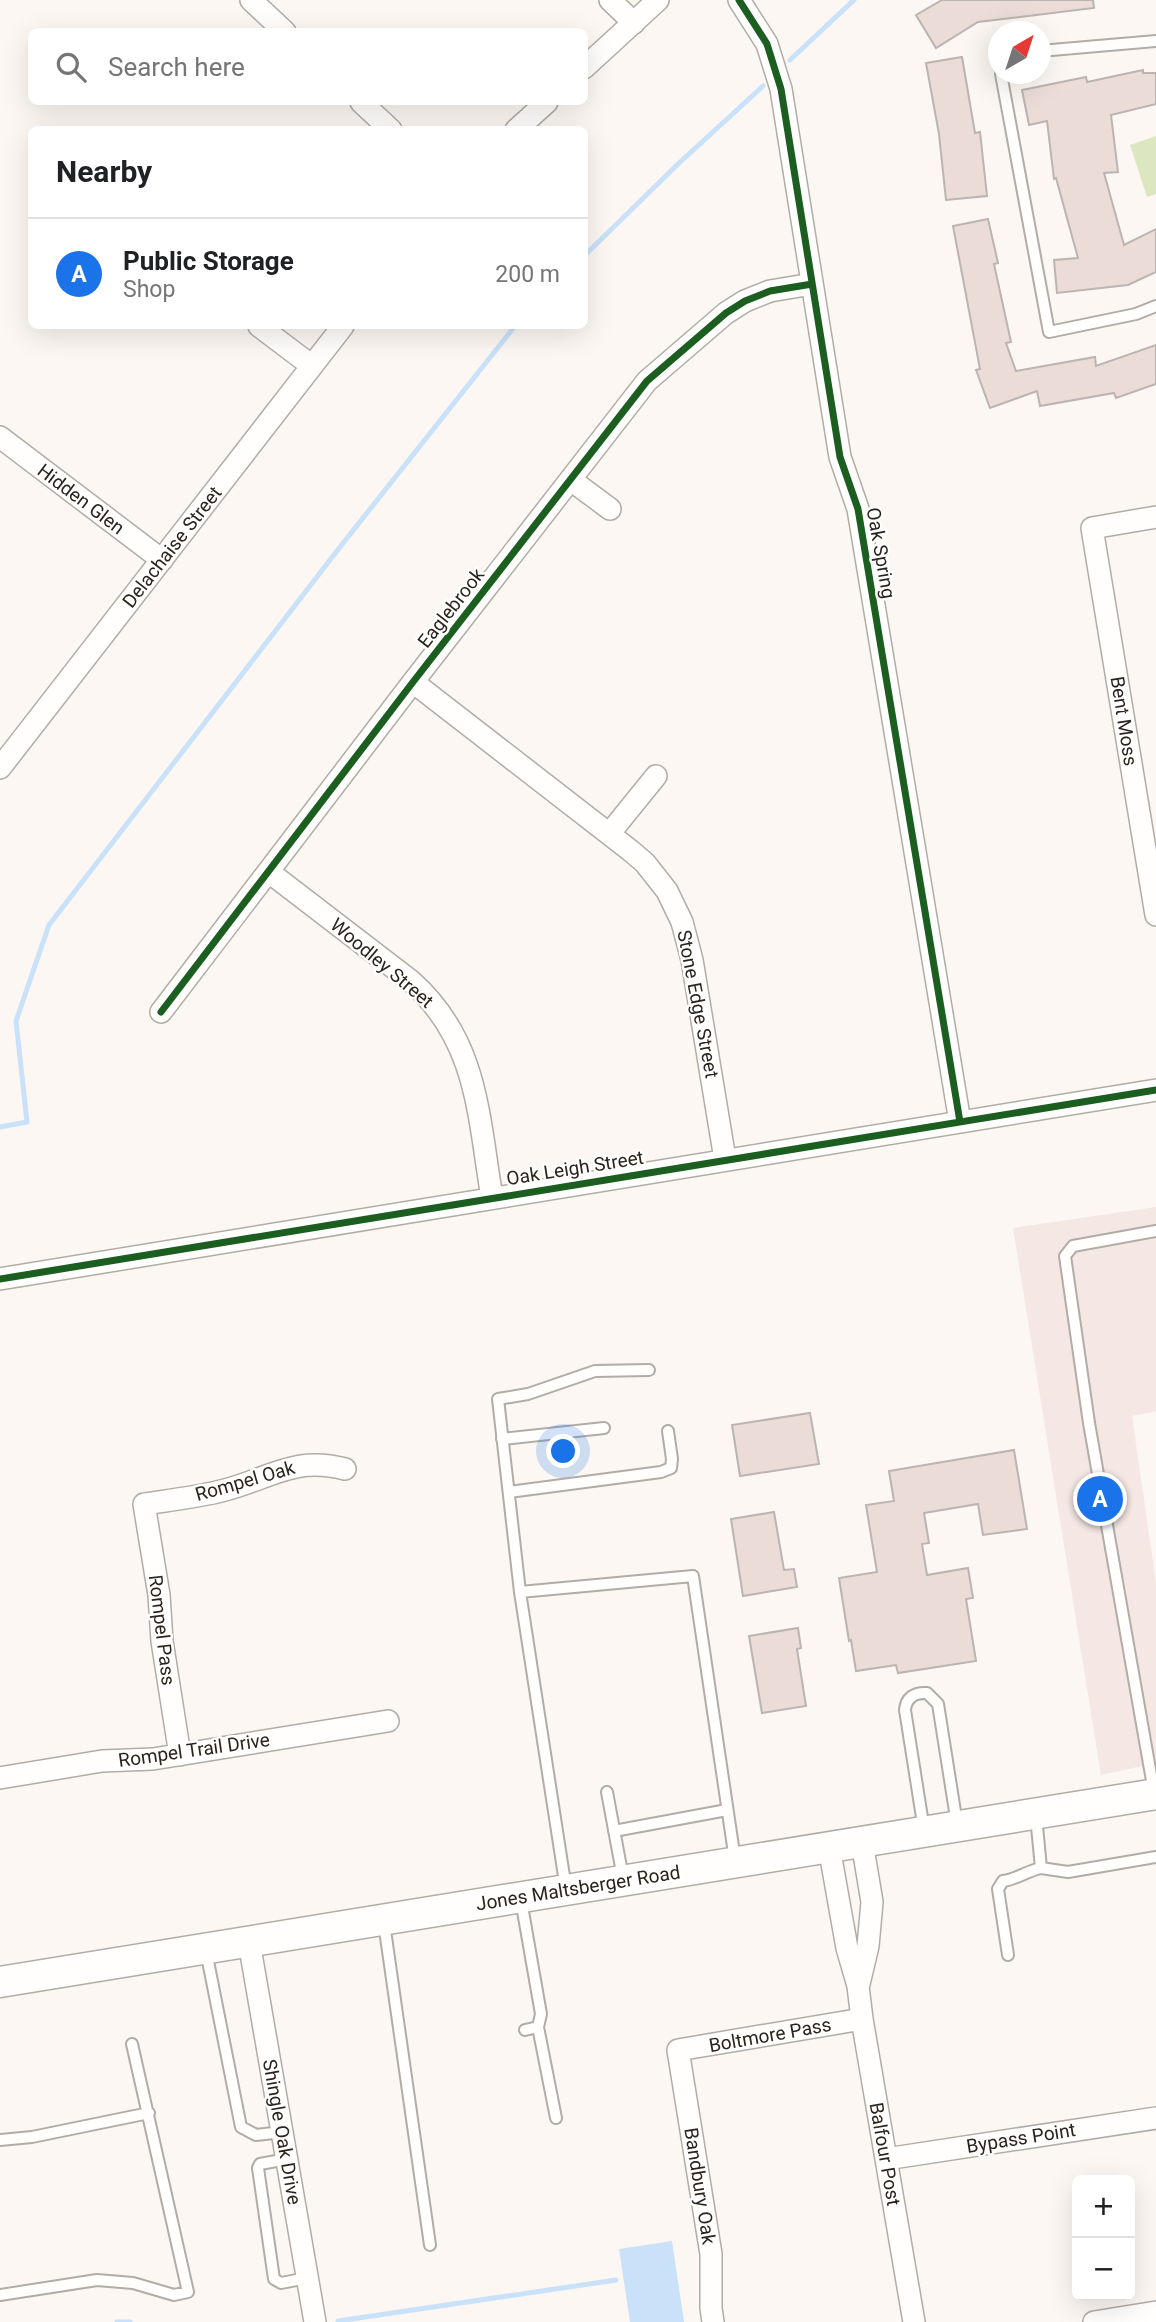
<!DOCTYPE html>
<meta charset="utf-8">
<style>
body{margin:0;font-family:Roboto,sans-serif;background:#f2f2f2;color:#202124}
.controls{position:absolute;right:21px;bottom:21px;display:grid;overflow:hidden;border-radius:10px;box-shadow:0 7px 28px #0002}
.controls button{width:63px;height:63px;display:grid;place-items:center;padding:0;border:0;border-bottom:2px solid #e0e0e0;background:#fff;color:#202124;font:35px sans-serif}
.compass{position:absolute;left:988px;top:21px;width:63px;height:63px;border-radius:50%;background:#fff;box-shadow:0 7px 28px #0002;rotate:39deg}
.you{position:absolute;left:564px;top:1452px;width:24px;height:24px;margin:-18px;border:5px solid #fff;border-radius:50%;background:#1a73e8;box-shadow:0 0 0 10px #1a73e833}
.badge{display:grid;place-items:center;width:46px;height:46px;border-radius:50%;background:#1a73e8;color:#fff;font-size:23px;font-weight:700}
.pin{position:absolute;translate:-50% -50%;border:4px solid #fff;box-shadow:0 2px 7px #0006}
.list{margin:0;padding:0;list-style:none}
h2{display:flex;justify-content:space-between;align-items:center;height:91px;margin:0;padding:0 28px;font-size:30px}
h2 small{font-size:23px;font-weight:400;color:#757577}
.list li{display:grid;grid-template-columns:46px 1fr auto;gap:21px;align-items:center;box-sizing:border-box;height:112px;padding:0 28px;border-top:2px solid #e0e0e0}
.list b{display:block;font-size:26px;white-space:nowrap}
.list p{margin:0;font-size:23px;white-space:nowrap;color:#757577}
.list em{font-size:23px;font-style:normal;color:#757577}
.icon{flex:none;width:38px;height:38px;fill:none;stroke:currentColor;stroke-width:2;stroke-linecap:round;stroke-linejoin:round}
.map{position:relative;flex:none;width:1156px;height:2322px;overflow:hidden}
.search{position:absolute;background:#fff;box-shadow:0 7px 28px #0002;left:28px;top:28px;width:560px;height:77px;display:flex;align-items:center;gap:18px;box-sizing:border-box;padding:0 24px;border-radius:10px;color:#757577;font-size:26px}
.panel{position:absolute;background:#fff;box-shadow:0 7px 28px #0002;left:28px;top:126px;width:560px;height:203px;border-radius:10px}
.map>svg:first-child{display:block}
.commercial{fill:#f5e7e3}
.green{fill:#dce7c1}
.water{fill:#c9e1f9}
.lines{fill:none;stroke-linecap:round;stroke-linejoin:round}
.stream{stroke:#c9e1f9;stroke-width:5}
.building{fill:#ecdcd7;stroke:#bbb4b1;stroke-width:2}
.lane-casing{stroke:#b2aca7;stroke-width:14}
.street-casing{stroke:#b2aca7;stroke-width:24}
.secondary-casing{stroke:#b2aca7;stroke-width:33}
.lane{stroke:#fffefd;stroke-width:10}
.street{stroke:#fffefd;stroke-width:21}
.secondary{stroke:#fffefd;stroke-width:30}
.cycleway-casing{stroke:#fff;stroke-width:11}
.cycleway{stroke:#1b5e20;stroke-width:7}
.labels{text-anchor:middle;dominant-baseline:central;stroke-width:5;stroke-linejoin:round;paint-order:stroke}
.street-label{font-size:19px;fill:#2b241d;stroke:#fff}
</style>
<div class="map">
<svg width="1156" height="2322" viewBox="0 0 1156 2322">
<rect width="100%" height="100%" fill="#fcf7f2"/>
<path class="commercial" d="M1156,1207V1411L1132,1416L1156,1583V1763L1101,1775L1013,1228Z"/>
<path class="green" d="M1156,136V194L1147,197L1130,145Z"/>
<path class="water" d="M672,2241L684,2322H630L619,2249Z"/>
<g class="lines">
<path class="stream" d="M790,60L854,0
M584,256L678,164L763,86
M0,1127L27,1122L16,1021L49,925L340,547L515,326
M338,2321L616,2280
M117,2322H130"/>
</g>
<path class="building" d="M942,0H1093L1094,8L978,22L936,48L916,15Z
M962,57L975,133L980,132L987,196L946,200L939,134L926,63Z
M1143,70V73H1156V104L1111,115L1118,172L1104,173L1124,245L1156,229V272L1128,285L1057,293L1054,260L1078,258L1056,178L1054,179L1047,121L1029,125L1022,90L1086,77L1087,82Z
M988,219L998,263L994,264L1011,342L1006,343L1016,371L1095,357L1096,366L1156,345V384L1116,398L1114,393L1040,406L1037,391L990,408L976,370L980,369L953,226Z
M810,1413L819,1464L740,1476L732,1425Z
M1014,1450L1027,1529L983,1535L978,1504L924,1513L929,1543L922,1544L927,1575L968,1568L973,1598L966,1599L976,1661L898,1673L896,1665L856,1671L851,1640L849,1641L839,1578L877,1572L866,1505L894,1501L889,1471Z
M774,1512L784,1570L794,1569L797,1587L743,1596L731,1519Z
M798,1628L801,1648L797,1649L806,1706L762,1713L749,1636Z"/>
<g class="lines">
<defs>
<path id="lane" d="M1040,51L1156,41
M1001,74L1049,332L1136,314L1156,306
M502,1439L604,1428
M509,1492L661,1472L671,1468L672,1459L668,1431
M520,1592L498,1399L528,1394L595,1371L649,1370
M607,1792L623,1878
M1154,1792L1089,1423L1065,1256L1073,1246L1156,1231
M1036,1816L1041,1868L1068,1872L1156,1857
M924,1830L905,1710C906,1698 914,1692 927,1693L938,1704L957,1824
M614,1831L727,1810
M566,1889L520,1592L693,1576L735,1860
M521,1900L541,2014L538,2027L525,2030
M384,1923L430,2245
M206,1951L241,2127L256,2135L282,2132
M1008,1955L998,1889L1003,1881C1017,1879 1027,1871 1041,1868
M538,2027L556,2118
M0,2140L32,2137L149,2113
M287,2159L260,2164L258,2168L274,2279L281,2283L307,2278
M0,2295L97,2280L133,2283L174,2295L188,2292L132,2044"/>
<path id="street" d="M251,0L285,32
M610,0L634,23
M739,0L767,44L781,89L840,457L858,509L960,1122
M584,68L658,0
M361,102L391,130
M516,130L547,102
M259,326L312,366
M0,437L162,560
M571,480L610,509
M1156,517L1092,528L1156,915
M413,682L631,851L645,863L667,891L682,922L692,960L725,1159
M0,768L343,326
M609,834L656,776
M269,872L411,981C478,1041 478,1114 492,1198
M161,1012L413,682L647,381L726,313L745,301L770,291L812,284
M0,1279L1156,1090
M180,1755L162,1641L159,1595L144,1504C171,1500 199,1497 225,1490C271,1478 294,1456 345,1469
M0,1778L102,1761L153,1759L388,1721
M829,1847L847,1948L858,1986L862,2019L914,2322
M249,1942L315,2322
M859,1984L868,1946L872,1902L862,1842
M886,2159L1156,2118
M713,2322L711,2308V2254L678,2050L862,2019
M1094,2322L1156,2312"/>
<path id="secondary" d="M0,1982L1156,1794"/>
</defs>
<use href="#lane" class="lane-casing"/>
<use href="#street" class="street-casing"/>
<use href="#secondary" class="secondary-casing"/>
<use href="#lane" class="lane"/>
<use href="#street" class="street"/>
<use href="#secondary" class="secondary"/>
<defs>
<path id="cycleway" d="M739,0L767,44L781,89L840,457L858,509L960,1122
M161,1012L413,682L647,381L726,313L745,301L770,291L812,284
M0,1279L1156,1090"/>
</defs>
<use href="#cycleway" class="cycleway-casing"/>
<use href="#cycleway" class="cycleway"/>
</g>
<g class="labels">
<g class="street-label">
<text transform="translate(81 499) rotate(37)">Hidden Glen</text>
<text transform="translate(172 547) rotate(-52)">Delachaise Street</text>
<text transform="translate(881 553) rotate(80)">Oak Spring</text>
<text transform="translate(451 608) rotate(-52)">Eaglebrook</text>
<text transform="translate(1124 721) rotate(81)">Bent Moss</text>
<text transform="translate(382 963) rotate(40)">Woodley Street</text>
<text transform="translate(698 1004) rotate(79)">Stone Edge Street</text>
<text transform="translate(575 1168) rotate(-9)">Oak Leigh Street</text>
<text transform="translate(245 1481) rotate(-16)">Rompel Oak</text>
<text transform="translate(162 1630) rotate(83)">Rompel Pass</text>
<text transform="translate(194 1750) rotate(-8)">Rompel Trail Drive</text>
<text transform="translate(578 1888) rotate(-9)">Jones Maltsberger Road</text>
<text transform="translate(770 2035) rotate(-10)">Boltmore Pass</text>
<text transform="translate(282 2132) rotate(80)">Shingle Oak Drive</text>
<text transform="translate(1021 2138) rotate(-9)">Bypass Point</text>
<text transform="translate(885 2154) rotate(80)">Balfour Post</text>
<text transform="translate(700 2186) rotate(81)">Bandbury Oak</text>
</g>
</g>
</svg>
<div class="controls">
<button>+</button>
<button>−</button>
</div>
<svg class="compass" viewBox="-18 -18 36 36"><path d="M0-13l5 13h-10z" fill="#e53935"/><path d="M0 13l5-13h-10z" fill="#757577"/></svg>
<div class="you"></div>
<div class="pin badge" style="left:1100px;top:1499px">A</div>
<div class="search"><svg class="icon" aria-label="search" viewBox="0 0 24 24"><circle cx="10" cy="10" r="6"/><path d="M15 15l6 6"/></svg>Search here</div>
<section class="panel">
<h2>Nearby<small></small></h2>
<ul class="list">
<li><span class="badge">A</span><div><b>Public Storage</b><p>Shop</p></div><em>200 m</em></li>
</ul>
</section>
</div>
